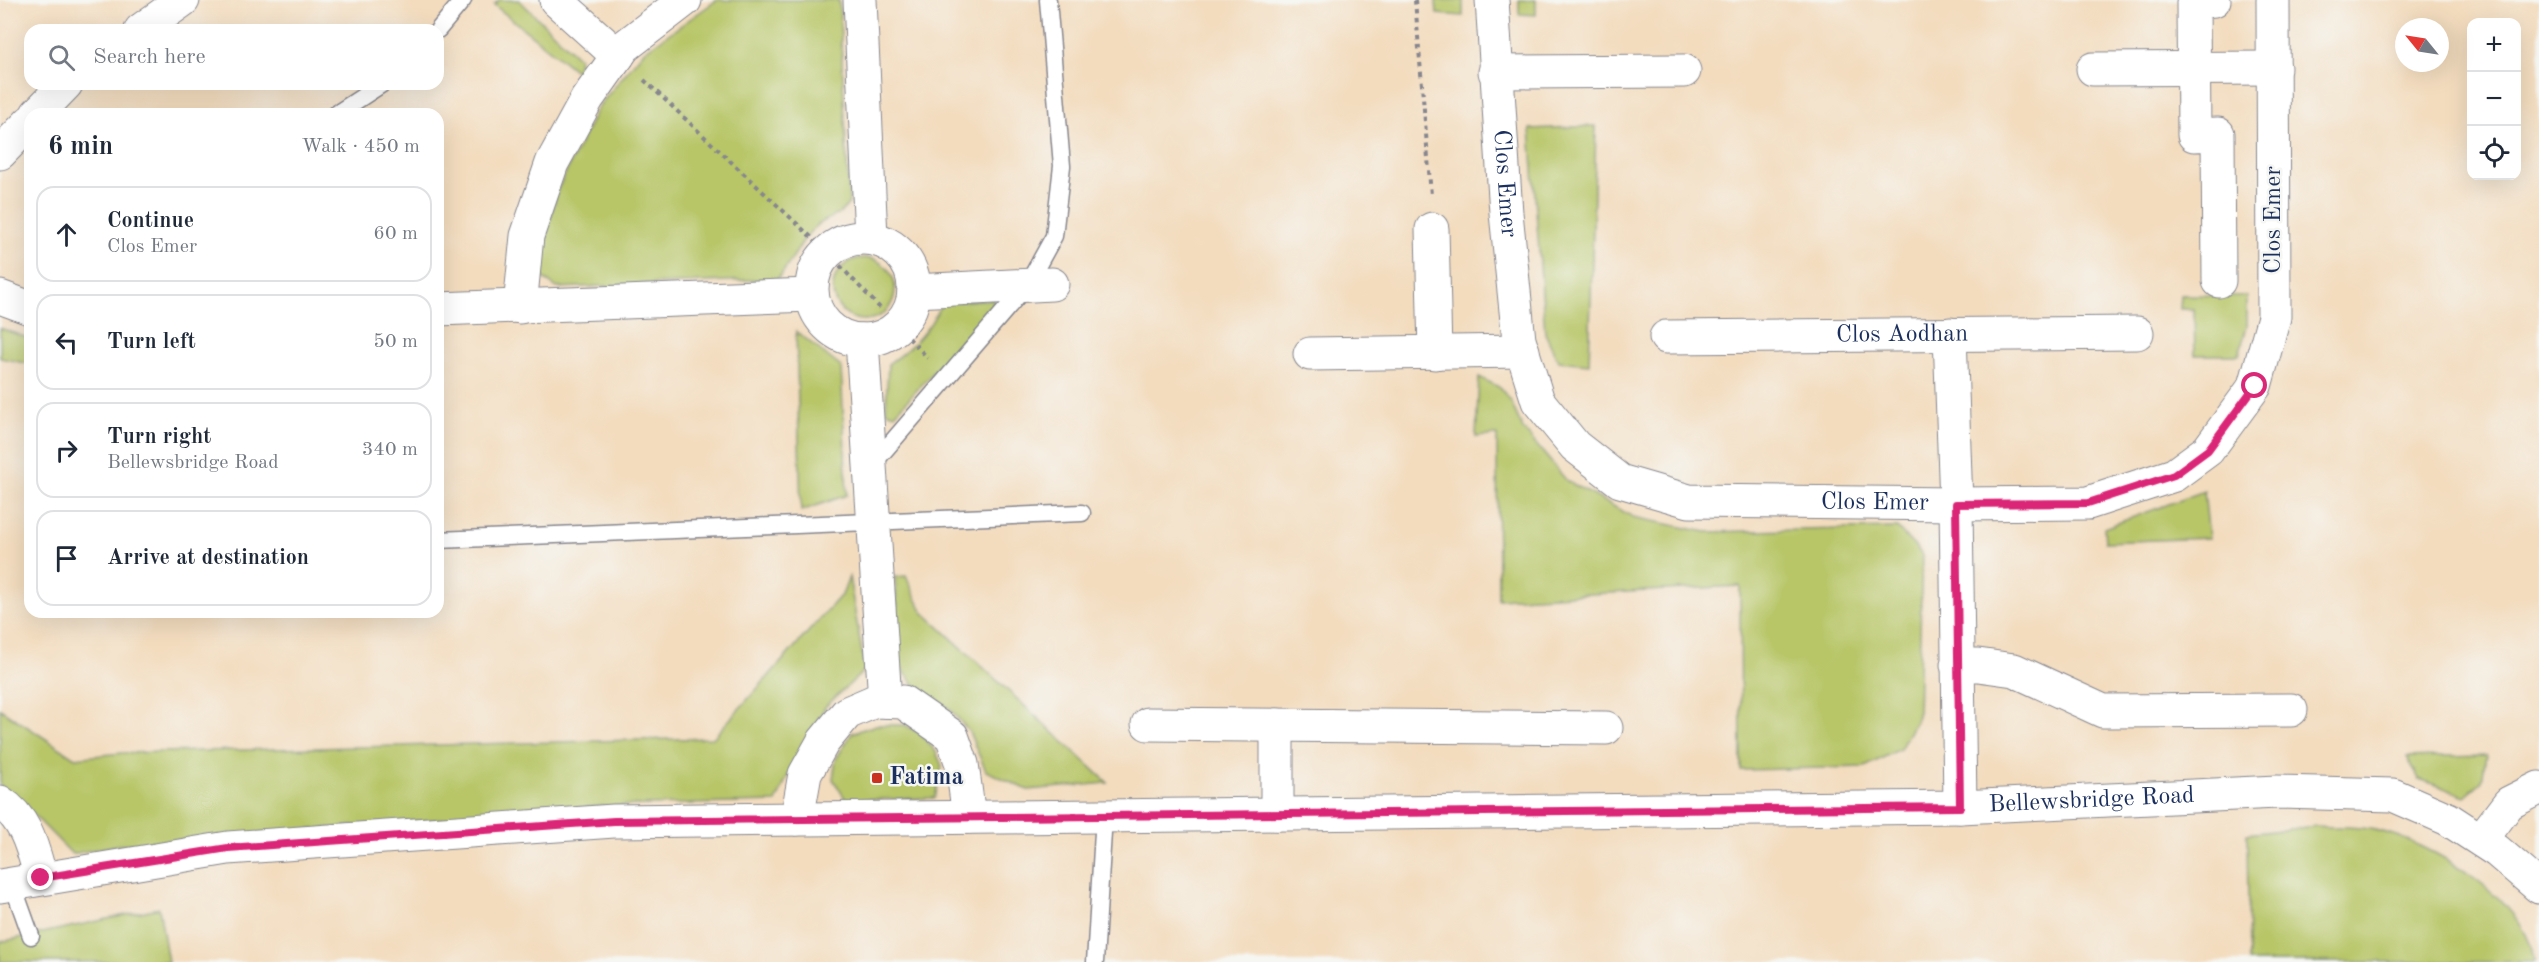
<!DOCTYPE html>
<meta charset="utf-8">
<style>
body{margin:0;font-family:"Old Standard TT",serif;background:#f6f6f7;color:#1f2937}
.controls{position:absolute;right:18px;top:18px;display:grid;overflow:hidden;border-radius:12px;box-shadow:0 6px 24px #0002}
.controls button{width:54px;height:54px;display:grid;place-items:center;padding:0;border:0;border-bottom:2px solid #e0e1e3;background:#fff;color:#1f2937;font:30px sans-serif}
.compass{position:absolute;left:2395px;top:18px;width:54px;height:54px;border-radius:50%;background:#fff;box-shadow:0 6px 24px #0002;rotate:300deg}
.stop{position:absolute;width:18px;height:18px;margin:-14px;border:4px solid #db2777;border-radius:50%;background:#fff}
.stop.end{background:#db2777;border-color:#fff;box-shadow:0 2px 6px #0008}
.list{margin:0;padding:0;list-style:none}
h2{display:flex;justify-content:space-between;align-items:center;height:78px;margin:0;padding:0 24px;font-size:26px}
h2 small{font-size:20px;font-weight:400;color:#747a83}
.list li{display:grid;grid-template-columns:39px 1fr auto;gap:18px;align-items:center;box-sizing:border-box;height:96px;margin:0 12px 12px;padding:0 12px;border:2px solid #e0e1e3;border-radius:18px}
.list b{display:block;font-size:22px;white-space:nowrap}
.list p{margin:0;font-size:20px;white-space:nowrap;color:#747a83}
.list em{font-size:20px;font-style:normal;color:#747a83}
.icon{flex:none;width:33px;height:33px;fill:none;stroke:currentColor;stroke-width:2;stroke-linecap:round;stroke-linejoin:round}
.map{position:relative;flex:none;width:2539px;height:962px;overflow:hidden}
.search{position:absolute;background:#fff;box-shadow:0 6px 24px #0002;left:24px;top:24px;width:420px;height:66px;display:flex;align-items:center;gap:15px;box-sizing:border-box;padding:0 21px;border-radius:18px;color:#747a83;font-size:22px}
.panel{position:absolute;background:#fff;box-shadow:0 6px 24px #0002;left:24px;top:108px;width:420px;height:510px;border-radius:18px}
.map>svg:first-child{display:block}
.green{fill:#b8c668;stroke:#6a7a63;stroke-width:1.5}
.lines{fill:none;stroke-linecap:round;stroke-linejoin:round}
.service-casing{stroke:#87868e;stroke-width:19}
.minor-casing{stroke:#87868e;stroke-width:35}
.tertiary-casing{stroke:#87868e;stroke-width:35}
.path{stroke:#87868e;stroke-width:4;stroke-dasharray:4.5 4.5;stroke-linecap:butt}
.service{stroke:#fff;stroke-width:16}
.minor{stroke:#fff;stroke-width:33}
.tertiary{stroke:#fff;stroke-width:33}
.route{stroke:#db2777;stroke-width:8}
.poi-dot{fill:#c8321e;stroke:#f6f6f2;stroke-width:2}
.labels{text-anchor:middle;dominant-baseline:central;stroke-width:5;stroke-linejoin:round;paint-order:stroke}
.street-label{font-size:24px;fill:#1b2f5e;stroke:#f6f6f2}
.poi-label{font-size:24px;font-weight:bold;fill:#1b2f5e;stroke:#f6f6f2;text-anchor:start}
</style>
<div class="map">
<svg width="2539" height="962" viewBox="0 0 2539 962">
<rect width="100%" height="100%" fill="#f6f6f2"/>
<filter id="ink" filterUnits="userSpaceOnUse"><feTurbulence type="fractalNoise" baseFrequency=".0167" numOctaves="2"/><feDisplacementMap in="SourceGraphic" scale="12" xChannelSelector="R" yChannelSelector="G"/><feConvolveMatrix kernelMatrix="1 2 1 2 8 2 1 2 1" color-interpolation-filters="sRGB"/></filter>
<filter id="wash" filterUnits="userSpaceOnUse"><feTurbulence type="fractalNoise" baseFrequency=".008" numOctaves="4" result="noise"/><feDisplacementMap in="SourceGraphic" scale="24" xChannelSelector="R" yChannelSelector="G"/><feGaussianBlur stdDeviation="1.35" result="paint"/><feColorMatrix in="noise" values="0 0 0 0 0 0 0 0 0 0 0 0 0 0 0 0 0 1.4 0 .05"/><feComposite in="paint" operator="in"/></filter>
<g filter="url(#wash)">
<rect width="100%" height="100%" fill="#f3dcbe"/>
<path class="green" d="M499,0H519L579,58L577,72L494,5Z
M717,0H839L849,203C838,218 832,215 818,225C800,238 793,263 777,279L557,288L543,278L540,263L558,189L598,107L643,52Z
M1436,0H1463V16L1437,14Z
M1519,0H1536V15L1519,14Z
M1596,126L1589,364L1558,361L1545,333L1530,129Z
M833 289a31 31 0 1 1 62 0a31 31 0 1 1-62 0Z
M2181,295L2247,296V326L2239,355H2195L2194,309H2180Z
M994,299L993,307L895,414L886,411L888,364C912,347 930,331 941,303Z
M0,328L30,339V364L0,358Z
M796,331L841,367L847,495L801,511Z
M1479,377L1499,387L1510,400L1523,429L1567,481L1633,517L1706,532L1897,528L1922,554L1918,716L1900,749L1865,767L1741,770L1740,586L1498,599L1497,435L1476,437Z
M2204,491L2209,538L2105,542L2104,528Z
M906,576L922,611L1108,783L1028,790L986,771L969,732L951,710L914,684L901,668L895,577Z
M849,577L865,670L826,706L795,760L776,802L605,806L118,845L72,854L20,801L0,786V709L75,758L122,753L713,738L843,593Z
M876,725H905L921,734L936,752L942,766L935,798L846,800L833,779L836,759L852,733Z
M2486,755L2482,781L2465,796L2419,779L2407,757Z
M2316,826C2335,828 2357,826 2375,830C2431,842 2529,900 2534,962H2249L2247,834Z
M159,908L168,962H0V942Z"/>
</g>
<g filter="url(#ink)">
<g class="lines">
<defs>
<path id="service" d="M438,30L463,0
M336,114L382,84
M872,465L1027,285L1054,236L1062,166L1048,0
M438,540L1082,513
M12,883L31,936
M1095,962L1104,816"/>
<g id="minor">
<path d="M556,0L618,56"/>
<path d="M860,0L871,237"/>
<path id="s1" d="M1492,0L1506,213L1519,340L1538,401L1575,446L1620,481L1689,501L1956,504L2088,503L2174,475L2208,450L2255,386L2274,317L2273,0"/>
<path d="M2214,0L2193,2L2194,135L2218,134L2219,281"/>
<path d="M141,30L183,0"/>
<path d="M2093,69L2274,68"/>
<path d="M1495,72L1684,71"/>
<path d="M37,114L66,84"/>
<path d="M0,153L30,122"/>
<path d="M1432,229L1435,353"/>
<circle cx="863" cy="289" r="51"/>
<path d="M914,291L1052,284"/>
<path d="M0,297L30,308"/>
<path d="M520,307L527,236L552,163L587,99L624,47L685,0"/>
<path d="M438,309L811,295"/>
<path d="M1950,334L1956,504L1960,807"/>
<path id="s2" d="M1666,337L2137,333"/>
<path d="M862,340L885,701"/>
<path d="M1310,354L1523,351"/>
<path d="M1957,665H1978L2014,670L2103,711L2291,710"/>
<path d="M1148,724L1606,728"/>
<path d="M1277,725V814"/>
<path d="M0,802C27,819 33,850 41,878"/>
<path d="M797,819L805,774L823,742L847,713L875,701L903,702L952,736L962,764L969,817"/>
<path d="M2481,840L2509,803L2539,788"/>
</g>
<g id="tertiary">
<path id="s3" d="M0,886L228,848L614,821L1960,807L2277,792L2393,795L2448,819L2497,851L2539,887"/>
</g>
</defs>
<use href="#service" class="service-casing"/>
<use href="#minor" class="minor-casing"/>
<use href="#tertiary" class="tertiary-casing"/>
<path class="path" d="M1415,0L1431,195
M644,80L826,251L880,308
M896,325L928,358"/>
<use href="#service" class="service"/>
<use href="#minor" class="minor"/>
<use href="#tertiary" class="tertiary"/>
</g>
</g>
<g class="lines" filter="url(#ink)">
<path class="route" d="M41,878L228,848L614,821L1960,807L1956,504L2088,503L2174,475L2208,450L2255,386"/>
</g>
<rect class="poi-dot" x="871" y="772" width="12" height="12" rx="3"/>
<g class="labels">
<g class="street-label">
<text stroke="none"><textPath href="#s1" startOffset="184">Clos Emer</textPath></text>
<text transform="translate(2274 220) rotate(-90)">Clos Emer</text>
<text stroke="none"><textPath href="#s2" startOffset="236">Clos Aodhan</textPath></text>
<text stroke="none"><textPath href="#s1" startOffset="778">Clos Emer</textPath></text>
<text stroke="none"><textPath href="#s3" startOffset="2096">Bellewsbridge Road</textPath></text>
</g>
<g class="poi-label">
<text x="889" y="778">Fatima</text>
</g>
</g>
</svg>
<div class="controls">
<button>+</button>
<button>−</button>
<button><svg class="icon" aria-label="locate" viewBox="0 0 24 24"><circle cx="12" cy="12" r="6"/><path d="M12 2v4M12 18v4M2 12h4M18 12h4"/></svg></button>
</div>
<svg class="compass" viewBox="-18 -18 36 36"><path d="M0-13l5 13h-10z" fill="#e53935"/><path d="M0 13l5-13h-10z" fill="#747a83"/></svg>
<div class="stop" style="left:2255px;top:386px"></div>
<div class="stop end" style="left:41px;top:878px"></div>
<div class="search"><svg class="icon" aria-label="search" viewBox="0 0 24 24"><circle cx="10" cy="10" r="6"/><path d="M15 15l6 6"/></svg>Search here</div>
<section class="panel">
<h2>6 min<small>Walk · 450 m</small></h2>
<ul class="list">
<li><svg class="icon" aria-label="ahead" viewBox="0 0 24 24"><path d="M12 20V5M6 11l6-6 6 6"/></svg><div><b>Continue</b><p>Clos Emer</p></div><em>60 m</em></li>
<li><svg class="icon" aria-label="left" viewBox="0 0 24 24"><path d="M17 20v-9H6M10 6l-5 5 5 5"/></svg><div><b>Turn left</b></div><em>50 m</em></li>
<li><svg class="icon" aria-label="right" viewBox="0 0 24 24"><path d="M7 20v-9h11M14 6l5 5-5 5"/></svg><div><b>Turn right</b><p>Bellewsbridge Road</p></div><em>340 m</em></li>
<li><svg class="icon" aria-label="arrive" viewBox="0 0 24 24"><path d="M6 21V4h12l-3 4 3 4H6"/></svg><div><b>Arrive at destination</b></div></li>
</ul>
</section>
</div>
